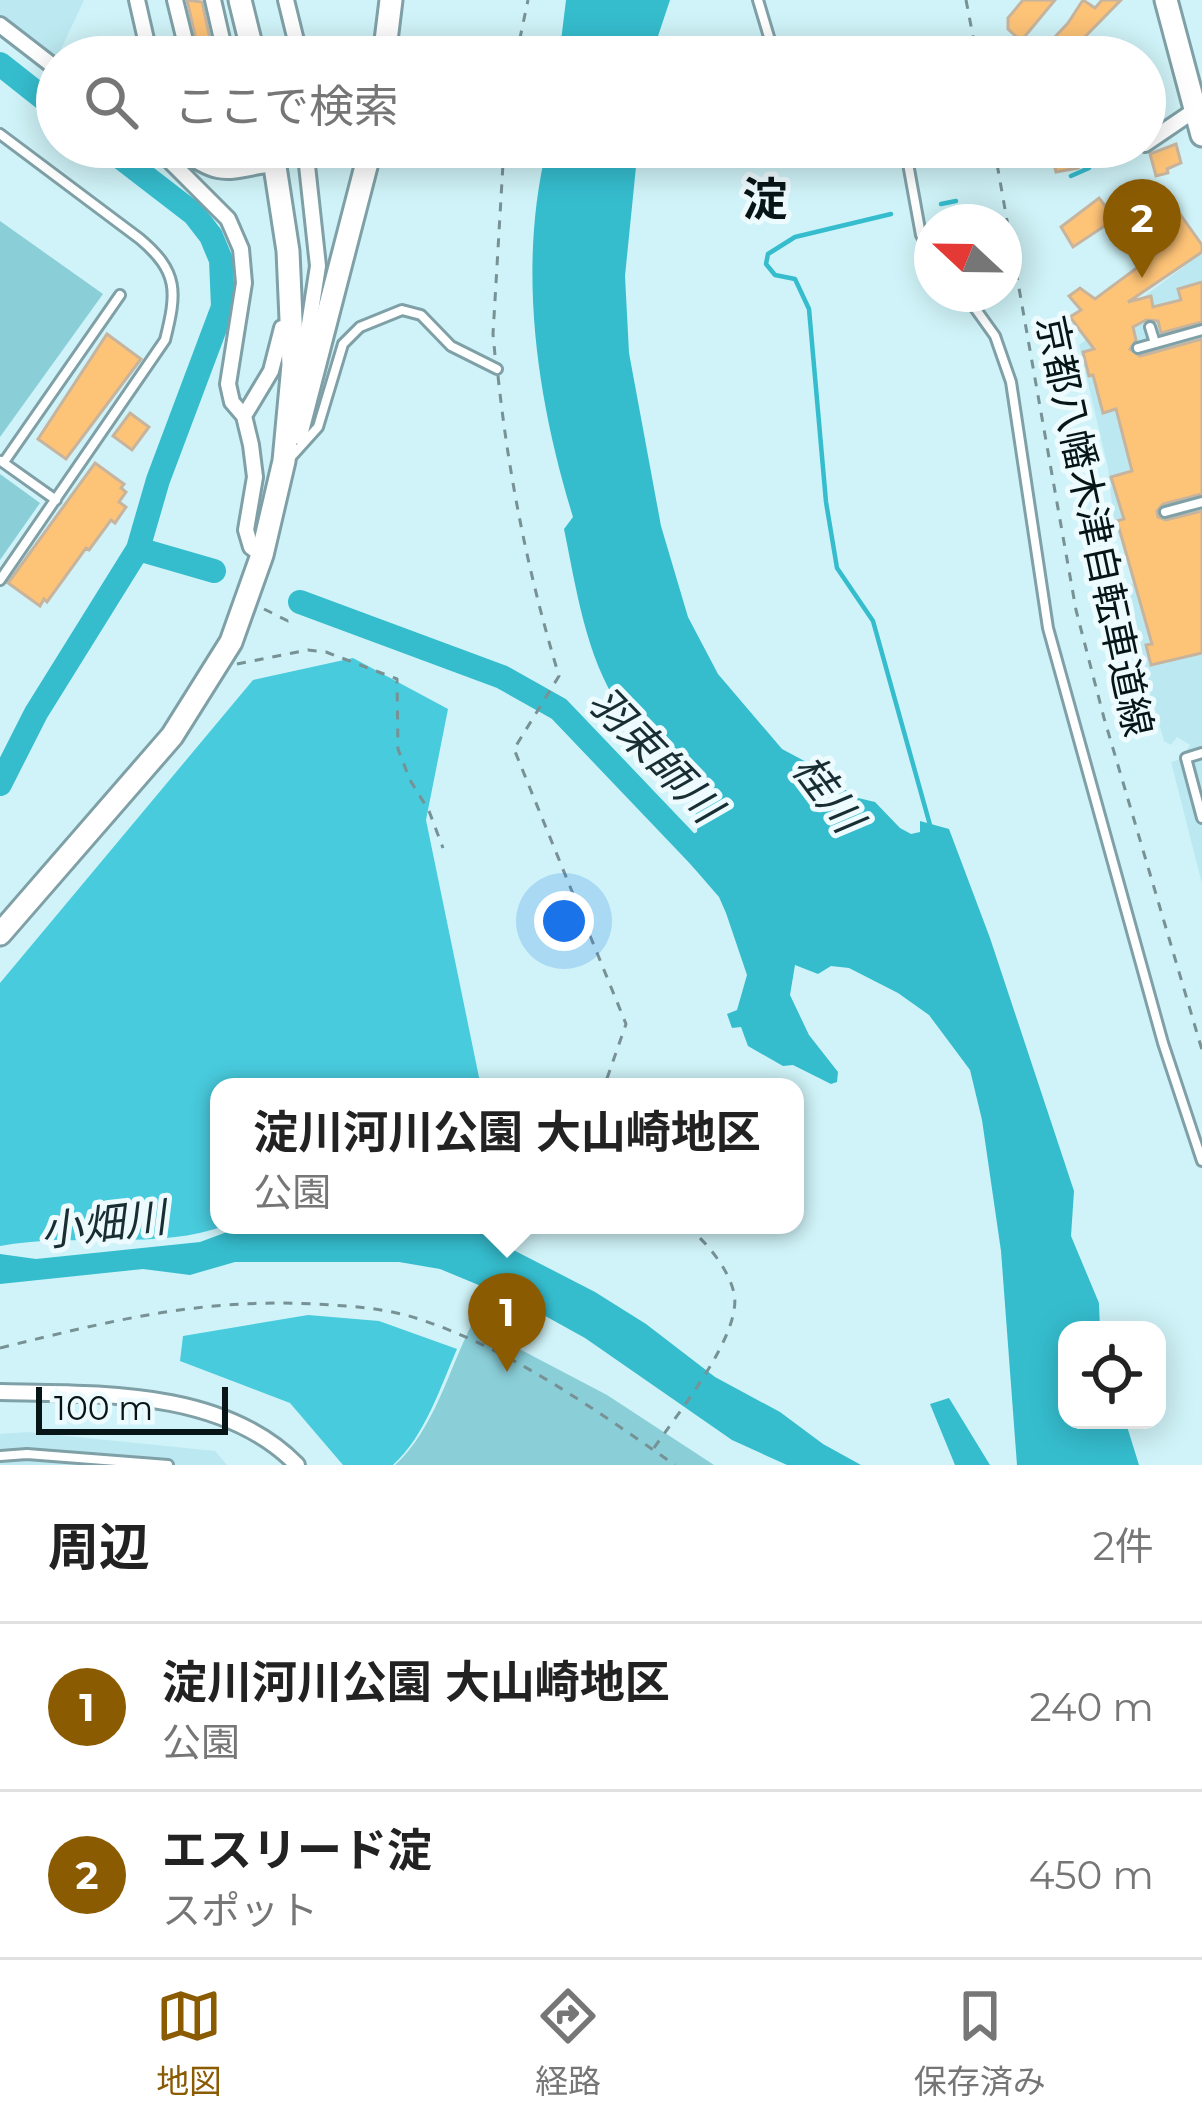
<!DOCTYPE html>
<html lang="ja">
<meta charset="utf-8">
<style>
body{margin:0;font-family:Montserrat,"Noto Sans JP",sans-serif;background:#f2f2f2;color:#222}
.controls{position:absolute;right:36px;bottom:36px;display:grid;overflow:hidden;border-radius:24px;box-shadow:0 6px 30px #0003}
.controls button{width:108px;height:108px;display:grid;place-items:center;padding:0;border:0;border-bottom:3px solid #e0e0e0;background:#fff;color:#222;font:60px sans-serif}
.compass{position:absolute;left:914px;top:204px;width:108px;height:108px;border-radius:50%;background:#fff;box-shadow:0 6px 30px #0003;rotate:292deg}
.scale{position:absolute;left:36px;bottom:30px;width:192px;box-sizing:border-box;padding-left:12px;border:6px solid #081517;border-top:0;font-size:33px;line-height:42px;white-space:nowrap;color:#081517;-webkit-text-stroke:9px #edfbfe;paint-order:stroke}
.you{position:absolute;left:564px;top:921px;width:42px;height:42px;margin:-30px;border:9px solid #fff;border-radius:50%;background:#1a73e8;box-shadow:0 0 0 18px #1a73e833}
.badge{display:grid;place-items:center;width:78px;height:78px;border-radius:50%;background:#8b5b02;color:#fff;font-size:39px;font-weight:700}
.pin{position:absolute;translate:-50% -99px;filter:drop-shadow(0 3px 6px #0008)}
.pin::after{content:'';position:absolute;top:63px;width:42px;height:36px;background:inherit;clip-path:polygon(0 0,100% 0,50% 100%)}
.popup{position:absolute;left:210px;top:1078px;width:594px;height:156px;box-sizing:border-box;display:grid;place-content:center;border-radius:24px;background:#fff;filter:drop-shadow(0 3px 9px #0005);font-size:39px;white-space:nowrap;color:#767676}
.popup b{font-size:45px;color:#222}
.popup::after{content:'';position:absolute;left:50%;top:100%;margin-left:-24px;border:24px solid transparent;border-top-color:#fff}
.list{margin:0;padding:0;list-style:none}
h2{display:flex;justify-content:space-between;align-items:center;height:156px;margin:0;padding:0 48px;font-size:51px}
h2 small{font-size:39px;font-weight:400;color:#767676}
.list li{display:grid;grid-template-columns:78px 1fr auto;gap:36px;align-items:center;box-sizing:border-box;height:168px;padding:0 48px;border-top:3px solid #e0e0e0}
.list b{display:block;font-size:45px;white-space:nowrap}
.list p{margin:0;font-size:39px;white-space:nowrap;color:#767676}
.list em{font-size:39px;font-style:normal;color:#767676}
.icon{flex:none;width:66px;height:66px;fill:none;stroke:currentColor;stroke-width:2;stroke-linecap:round;stroke-linejoin:round}
.map{position:relative;flex:none;width:1202px;height:1465px;overflow:hidden}
.search{position:absolute;background:#fff;box-shadow:0 6px 30px #0003;left:36px;right:36px;top:36px;height:132px;display:flex;align-items:center;gap:30px;box-sizing:border-box;padding:0 42px;border-radius:66px;color:#767676;font-size:45px}
.sheet{height:492px;background:#fff}
nav{display:flex;justify-content:space-around;align-items:center;box-sizing:border-box;height:168px;border-top:3px solid #e0e0e0;background:#fff;font-size:33px;color:#767676}
nav a{display:grid;justify-items:center;gap:6px}
nav .on{color:#8b5b02}
.map>svg:first-child{display:block}
.built{fill:#bce9f1}
.green{fill:#8aced8}
.forest{fill:#48cbdd}
.water{fill:#35bdce}
.lines{fill:none;stroke-linecap:round;stroke-linejoin:round}
.stream{stroke:#35bdce;stroke-width:4.5}
.river{stroke:#35bdce;stroke-width:24}
.building{fill:#fdc377;stroke:#c7b49e;stroke-width:3}
.lane-casing{stroke:#7fa0a6;stroke-width:14}
.street-casing{stroke:#7fa0a6;stroke-width:20}
.secondary-casing{stroke:#7fa0a6;stroke-width:27}
.primary-casing{stroke:#7fa0a6;stroke-width:27}
.path{stroke:#779195;stroke-width:3;stroke-dasharray:9 9;stroke-linecap:butt}
.lane{stroke:#fff;stroke-width:8}
.street{stroke:#fff;stroke-width:14}
.secondary{stroke:#fff;stroke-width:21}
.primary{stroke:#fff;stroke-width:21}
.labels{text-anchor:middle;dominant-baseline:central;stroke-width:10;stroke-linejoin:round;paint-order:stroke}
.street-label{font-size:39px;fill:#081517;stroke:#edfbfe}
.water-label{font-size:42px;font-style:italic;fill:#182e32;stroke:#edfbfe}
.quarter-label{font-size:45px;font-weight:bold;fill:#081517;stroke:#edfbfe}
</style>
<div class="map">
<svg width="1202" height="1465" viewBox="0 0 1202 1465">
<rect width="100%" height="100%" fill="#cff3f8"/>
<path class="built" d="M0,0H84L55,62L0,18Z
M1202,253V884L1171,762L1181,759L1190,745L1177,737L1171,745L1164,741L1137,648L1136,621L1127,586L1133,583L1113,513L1108,468L1079,345Z
M28,1432L215,1451L227,1465H0V1434Z"/>
<path class="green" d="M0,221L103,294L0,437Z
M0,474L40,503L0,560Z
M472,1324L607,1395L714,1465H395C434,1430 449,1369 472,1324Z"/>
<path class="forest" d="M353,658L448,709L426,820L481,1087H219V1225H227C159,1251 73,1232 0,1246V983L253,680Z
M308,1315L379,1321L457,1349C440,1388 425,1436 393,1465H343L290,1403L180,1361L183,1336Z"/>
<path class="water" d="M566,0H670L651,57H559Z
M547,147H638L625,276L629,353L661,526L688,617L718,674L782,749L825,772L854,797L875,802L900,828L911,834L920,832V821L949,829L990,938L1074,1191L1071,1236L1099,1303L1100,1330H1067V1420H1125L1139,1465H1017L1001,1251L982,1120L970,1070L929,1015L898,993L849,968L831,966L818,974L795,965L790,995L809,1035L838,1072L837,1082L831,1084L793,1065L783,1066L748,1046L741,1027L732,1028L727,1014L737,1010L747,975L726,913L719,897L674,845L697,832C703,792 642,740 620,707C586,658 576,587 564,529L573,517C537,400 517,268 547,147Z
M246,1225L274,1228L302,1225L331,1232L372,1225H465L595,1292L646,1324L715,1377L780,1412L823,1444L861,1465H787L732,1440L585,1338L520,1302L440,1269L399,1262H235L190,1275L143,1269L0,1284V1254L36,1259L200,1242Z
M949,1398L990,1465H955L930,1404Z"/>
<g class="lines">
<path class="stream" d="M1071,176L1089,168L1093,147
M941,204L956,201
M891,214L795,237L768,254L766,264L775,275L795,279L809,309L826,502L837,568L873,621L930,825"/>
<path class="river" d="M0,64L57,109
M138,549L214,571
M300,602L502,677L559,709L705,862
M0,784L36,713L138,549L158,480L223,307L221,260L211,236L194,214L107,147"/>
</g>
<path class="building" d="M187,0L202,2L214,57H200Z
M1023,0H1055L1021,41L1008,29V18Z
M1083,0L1095,8L1102,0H1121L1077,45L1083,51L1078,57H1036L1068,23Z
M1176,144L1181,163L1167,169L1168,173L1156,176L1150,154Z
M1050,147H1073L1078,168L1056,172Z
M1099,198L1115,219L1073,247L1061,227Z
M1170,200L1202,245V252L1128,302L1151,296L1153,307L1181,300L1178,289L1202,282V322L1161,333L1158,321L1146,320L1133,327L1136,340L1130,349L1140,356L1202,339V494L1163,504L1157,511L1158,517L1166,520L1202,511V653L1151,665L1146,645L1152,644L1117,521L1124,519L1111,477L1132,471L1116,409L1103,413L1093,375L1089,376L1083,352L1094,349L1070,317L1081,310L1069,296L1080,288L1095,299L1157,253L1153,247L1162,237L1149,215L1161,202L1163,205Z
M107,334L141,359L66,459L38,439Z
M130,413L149,427L132,450L113,436Z
M95,463L124,484L121,488L126,492L119,502L126,507L115,523L111,520L89,550L86,548L47,602L44,599L40,606L8,583Z"/>
<g class="lines">
<defs>
<path id="lane" d="M758,0L775,57
M0,134L140,239C179,272 177,292 165,340L0,580
M905,147L921,235L932,250
M965,294L995,336L1011,382L1048,628L1163,1043L1202,1161
M1150,327L1155,343
M1138,348L1202,330
M291,457L318,427L343,344L360,327L402,310L421,315L451,346L497,369
M1,461L56,500
M4,462L120,295
M1165,512L1202,502
M1202,753L1186,758L1202,818
M0,1456L27,1454L168,1465"/>
<path id="street" d="M137,0L150,57
M175,0L189,57
M213,0L226,57
M286,0L300,57
M0,25L57,69
M1145,144L1195,110
M156,147L228,219L241,249L244,283L228,384L232,402L244,416L251,445L255,477L246,530L251,547L262,555
M176,147C221,179 222,173 275,163
M244,147L248,168
M305,147L318,266L304,357L316,368
M244,416L271,371L282,328L293,327
M0,1392C99,1394 223,1389 297,1465"/>
<path id="secondary" d="M240,0L254,57
M384,57L391,0
M297,433L371,147
M0,934L172,736L231,642L262,555L284,461L293,365L288,251L272,147"/>
<path id="primary" d="M1166,0L1202,135"/>
</defs>
<use href="#lane" class="lane-casing"/>
<use href="#street" class="street-casing"/>
<use href="#secondary" class="secondary-casing"/>
<use href="#primary" class="primary-casing"/>
<path class="path" d="M966,0L977,57
M516,57L528,0
M994,147L1076,610L1104,718L1202,1050
M495,355L493,334L504,147
M498,376C509,479 529,577 559,676L514,749L626,1024L604,1087
M264,609L288,621L295,617
M237,664L308,650L326,652L397,679L398,749L410,780L429,811L443,848
M0,1348C110,1321 200,1298 314,1304C351,1306 387,1308 422,1320C512,1350 597,1411 675,1465
M654,1448C677,1414 743,1334 734,1293C728,1267 705,1241 686,1225"/>
<use href="#lane" class="lane"/>
<use href="#street" class="street"/>
<use href="#secondary" class="secondary"/>
<use href="#primary" class="primary"/>
</g>
<g class="labels">
<g class="street-label">
<text transform="translate(1095 526) rotate(78)">京都八幡木津自転車道線</text>
</g>
<g class="water-label">
<text transform="translate(655 754) rotate(46)">羽束師川</text>
<text transform="translate(828 793) rotate(53)">桂川</text>
<text transform="translate(103 1224) rotate(-7)">小畑川</text>
</g>
<g class="quarter-label">
<text x="765" y="198">淀</text>
</g>
</g>
</svg>
<div class="controls">
<button><svg class="icon" aria-label="locate" viewBox="0 0 24 24"><circle cx="12" cy="12" r="6"/><path d="M12 2v4M12 18v4M2 12h4M18 12h4"/></svg></button>
</div>
<svg class="compass" viewBox="-18 -18 36 36"><path d="M0-13l5 13h-10z" fill="#e53935"/><path d="M0 13l5-13h-10z" fill="#767676"/></svg>
<div class="scale">100 m</div>
<div class="you"></div>
<div class="pin badge" style="left:507px;top:1372px">1</div>
<div class="popup"><b>淀川河川公園 大山崎地区</b>公園</div>
<div class="pin badge" style="left:1142px;top:278px">2</div>
<div class="search"><svg class="icon" aria-label="search" viewBox="0 0 24 24"><circle cx="10" cy="10" r="6"/><path d="M15 15l6 6"/></svg>ここで検索</div>
</div>
<section class="sheet">
<h2>周辺<small>2件</small></h2>
<ul class="list">
<li><span class="badge">1</span><div><b>淀川河川公園 大山崎地区</b><p>公園</p></div><em>240 m</em></li>
<li><span class="badge">2</span><div><b>エスリード淀</b><p>スポット</p></div><em>450 m</em></li>
</ul>
</section>
<nav>
<a class="on"><svg class="icon" aria-label="map" viewBox="0 0 24 24"><path d="M3 6l6-2 6 2 6-2v14l-6 2-6-2-6 2zM9 4v14M15 6v14"/></svg>地図</a>
<a><svg class="icon" aria-label="directions" viewBox="0 0 24 24"><path d="M12 3l9 9-9 9-9-9zM9 14v-3h6M13 9l2 2-2 2"/></svg>経路</a>
<a><svg class="icon" aria-label="saved" viewBox="0 0 24 24"><path d="M7 4h10v16l-5-4-5 4z"/></svg>保存済み</a>
</nav>
